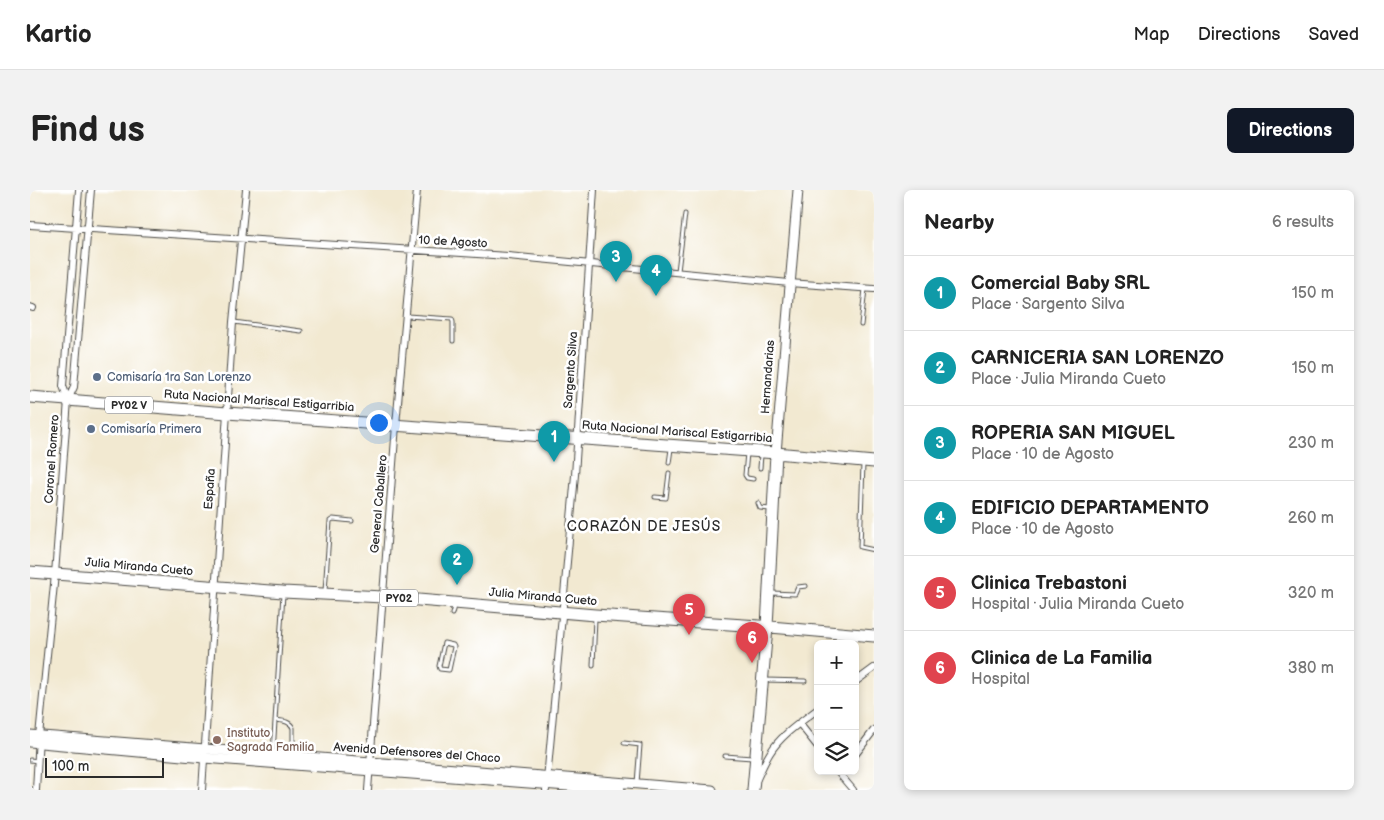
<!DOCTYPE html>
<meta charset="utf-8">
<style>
body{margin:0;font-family:"Balsamiq Sans",sans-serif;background:#f2f2f2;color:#222}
.controls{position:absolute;right:15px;bottom:15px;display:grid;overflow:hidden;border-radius:8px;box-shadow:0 2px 8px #0003}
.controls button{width:45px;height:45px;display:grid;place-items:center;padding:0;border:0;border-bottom:1px solid #e0e0e0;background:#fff;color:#222;font:25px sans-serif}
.scale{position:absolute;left:15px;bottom:12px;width:119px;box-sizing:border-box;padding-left:5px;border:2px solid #2b2b2b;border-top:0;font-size:14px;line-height:18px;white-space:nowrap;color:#2b2b2b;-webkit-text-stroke:4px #fff;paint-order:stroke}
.you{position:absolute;left:348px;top:232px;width:18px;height:18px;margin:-12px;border:4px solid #fff;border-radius:50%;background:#1a73e8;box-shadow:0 0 0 8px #1a73e833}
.badge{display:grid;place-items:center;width:32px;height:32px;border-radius:50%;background:#111827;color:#fff;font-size:16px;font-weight:700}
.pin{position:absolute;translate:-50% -41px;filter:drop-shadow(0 1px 2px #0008)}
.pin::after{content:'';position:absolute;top:26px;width:18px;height:15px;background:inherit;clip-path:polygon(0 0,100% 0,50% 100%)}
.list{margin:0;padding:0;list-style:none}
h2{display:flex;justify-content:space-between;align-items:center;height:65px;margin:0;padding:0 20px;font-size:21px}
h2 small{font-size:16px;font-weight:400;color:#767676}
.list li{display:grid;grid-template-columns:32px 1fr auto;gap:15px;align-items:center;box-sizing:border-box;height:75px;padding:0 20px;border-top:1px solid #e0e0e0}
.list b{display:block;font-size:19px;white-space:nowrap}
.list p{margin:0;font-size:16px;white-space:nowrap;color:#767676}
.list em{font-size:16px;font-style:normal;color:#767676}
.icon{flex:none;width:28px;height:28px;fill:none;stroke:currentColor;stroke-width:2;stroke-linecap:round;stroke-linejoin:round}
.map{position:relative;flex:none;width:844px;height:600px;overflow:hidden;border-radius:8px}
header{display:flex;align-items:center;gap:30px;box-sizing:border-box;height:70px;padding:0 25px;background:#fff;border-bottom:1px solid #e0e0e0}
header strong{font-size:24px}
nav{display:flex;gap:28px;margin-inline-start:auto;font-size:18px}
.intro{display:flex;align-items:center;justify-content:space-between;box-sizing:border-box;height:120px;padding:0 30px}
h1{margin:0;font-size:35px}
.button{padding:12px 22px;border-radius:8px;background:#111827;color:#fff;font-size:18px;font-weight:700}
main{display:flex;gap:30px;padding:0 30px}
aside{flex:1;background:#fff;border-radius:8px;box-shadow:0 2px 8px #0003}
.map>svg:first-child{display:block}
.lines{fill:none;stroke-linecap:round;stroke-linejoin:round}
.lane-casing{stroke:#494844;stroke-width:5}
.street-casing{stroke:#494844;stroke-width:8}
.secondary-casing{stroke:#494844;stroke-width:11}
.highway-casing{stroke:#494844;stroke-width:13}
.lane{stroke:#fff;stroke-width:3}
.street{stroke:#fff;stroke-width:6}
.secondary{stroke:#fff;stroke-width:9}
.highway{stroke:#fff;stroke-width:11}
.service-dot{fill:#5c6f8a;stroke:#fff;stroke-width:2}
.education-dot{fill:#8d6e63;stroke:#fff;stroke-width:2}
.labels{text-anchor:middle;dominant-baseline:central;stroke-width:5;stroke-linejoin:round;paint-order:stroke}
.shield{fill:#fff;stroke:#6b6b6b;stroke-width:1}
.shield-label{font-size:11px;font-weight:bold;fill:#2b2b2b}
.street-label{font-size:12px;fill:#2b2b2b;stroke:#fff}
.service-label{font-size:12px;fill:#4e5e75;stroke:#fff;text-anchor:start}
.education-label{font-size:12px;fill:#785e54;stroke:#fff;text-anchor:start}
.neighbourhood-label{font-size:14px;letter-spacing:1px;fill:#2b2b2b;stroke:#fff}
</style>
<header>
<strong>Kartio</strong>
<nav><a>Map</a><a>Directions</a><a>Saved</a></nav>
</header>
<div class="intro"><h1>Find us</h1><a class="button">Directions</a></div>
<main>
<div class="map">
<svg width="844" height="600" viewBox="0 0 844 600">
<rect width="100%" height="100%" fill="#fff"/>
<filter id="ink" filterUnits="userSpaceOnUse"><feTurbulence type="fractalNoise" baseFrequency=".02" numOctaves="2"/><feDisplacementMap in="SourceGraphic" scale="10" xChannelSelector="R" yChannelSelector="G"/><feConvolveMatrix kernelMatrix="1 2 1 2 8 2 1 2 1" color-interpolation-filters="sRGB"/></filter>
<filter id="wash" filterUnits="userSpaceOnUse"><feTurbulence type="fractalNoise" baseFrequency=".0096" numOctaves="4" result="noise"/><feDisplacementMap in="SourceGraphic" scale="20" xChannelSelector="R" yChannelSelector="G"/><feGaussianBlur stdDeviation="1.12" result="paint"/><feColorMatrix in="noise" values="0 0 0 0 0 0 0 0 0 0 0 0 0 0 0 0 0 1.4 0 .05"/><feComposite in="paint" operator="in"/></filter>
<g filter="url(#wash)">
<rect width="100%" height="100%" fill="#f2e9d1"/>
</g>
<g filter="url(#ink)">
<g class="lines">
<defs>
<path id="lane" d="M648,81L655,24
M377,126L422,129L423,132V151
M204,132L271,141
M831,135L835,99
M717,263L715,285L717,288L723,289
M639,273L641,259
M833,274L830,357L844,360
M730,278L731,265
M625,307L636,308L639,283
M728,313L730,318L740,319
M295,401L300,331L303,329L322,331
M742,403L765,404L768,397L776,396
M422,424L424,416
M414,453L423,455L424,457L419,480L410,479L409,476Z
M563,476L565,428
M735,490L775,491
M245,530C253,531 260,531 263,538V566
M594,553L610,555L607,593
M243,563L253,404
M695,566L722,568
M0,570L8,571"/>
<path id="street" d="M0,35L478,66L759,93L844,99
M0,117L3,118
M38,210L33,196L49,0
M825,492L844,478
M769,533L788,557
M825,565L844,540
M807,581L823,600
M727,589C731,580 735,571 740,563C751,545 771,532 788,519
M6,600L9,546L25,384L38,210L44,197L61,0
M172,600L203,132L216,0
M338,600L366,235L387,0
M516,600L545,285L564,0"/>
<path id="secondary" d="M746,263L768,0
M0,545C227,564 455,580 682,600
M0,552L174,568L590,600"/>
<path id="highway" d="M0,207L197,223L746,263L844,272
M0,382L253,402L353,407L565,425L729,436L844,446
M723,600L737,437L746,263"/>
</defs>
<use href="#lane" class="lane-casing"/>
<use href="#street" class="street-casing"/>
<use href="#secondary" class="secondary-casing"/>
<use href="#highway" class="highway-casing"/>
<use href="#lane" class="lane"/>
<use href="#street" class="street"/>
<use href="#secondary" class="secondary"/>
<use href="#highway" class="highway"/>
</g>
</g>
<g class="service-dot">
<circle cx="67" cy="187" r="5"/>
<circle cx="61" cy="239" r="5"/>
</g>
<circle class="education-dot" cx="187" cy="550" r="5"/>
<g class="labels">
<g class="shield">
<rect x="75" y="206.5" width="48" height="17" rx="4"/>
<rect x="350" y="399.5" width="38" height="17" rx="4"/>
</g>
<g class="shield-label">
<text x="99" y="215">PY02 V</text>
<text x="369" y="408">PY02</text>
</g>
<g class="street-label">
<text transform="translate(423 52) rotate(3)">10 de Agosto</text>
<text transform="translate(541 180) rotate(-86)">Sargento Silva</text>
<text transform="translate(738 187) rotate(-86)">Hernandarias</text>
<text transform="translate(229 211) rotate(4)">Ruta Nacional Mariscal Estigarribia</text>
<text transform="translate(647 242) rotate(4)">Ruta Nacional Mariscal Estigarribia</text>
<text transform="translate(22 269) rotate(-86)">Coronel Romero</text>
<text transform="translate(180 299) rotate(-86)">España</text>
<text transform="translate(349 314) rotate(-85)">General Caballero</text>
<text transform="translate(109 377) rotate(5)">Julia Miranda Cueto</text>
<text transform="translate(513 407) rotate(5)">Julia Miranda Cueto</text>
<text transform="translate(387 563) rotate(4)">Avenida Defensores del Chaco</text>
</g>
<g class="service-label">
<text x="77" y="187">Comisaría 1ra San Lorenzo</text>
<text x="71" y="239">Comisaría Primera</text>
</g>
<g class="education-label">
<text x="197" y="543">Instituto<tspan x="197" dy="14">Sagrada Familia</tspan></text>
</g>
<g class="neighbourhood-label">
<text x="614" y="336">CORAZÓN DE JESÚS</text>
</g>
</g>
</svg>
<div class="controls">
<button>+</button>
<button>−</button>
<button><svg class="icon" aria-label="layers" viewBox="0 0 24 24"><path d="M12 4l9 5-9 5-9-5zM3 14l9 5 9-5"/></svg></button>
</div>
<div class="scale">100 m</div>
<div class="you"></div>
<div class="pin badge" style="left:524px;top:272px;background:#0f9aa8">1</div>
<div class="pin badge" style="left:427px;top:395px;background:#0f9aa8">2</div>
<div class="pin badge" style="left:586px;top:92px;background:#0f9aa8">3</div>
<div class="pin badge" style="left:626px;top:106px;background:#0f9aa8">4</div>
<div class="pin badge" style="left:659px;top:445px;background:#e0444e">5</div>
<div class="pin badge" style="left:722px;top:473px;background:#e0444e">6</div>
</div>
<aside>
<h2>Nearby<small>6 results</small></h2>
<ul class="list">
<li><span class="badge" style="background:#0f9aa8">1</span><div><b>Comercial Baby SRL</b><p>Place · Sargento Silva</p></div><em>150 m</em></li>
<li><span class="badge" style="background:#0f9aa8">2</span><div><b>CARNICERIA SAN LORENZO</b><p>Place · Julia Miranda Cueto</p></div><em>150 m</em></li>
<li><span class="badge" style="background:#0f9aa8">3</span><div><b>ROPERIA SAN MIGUEL</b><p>Place · 10 de Agosto</p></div><em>230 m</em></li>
<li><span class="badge" style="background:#0f9aa8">4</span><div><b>EDIFICIO DEPARTAMENTO</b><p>Place · 10 de Agosto</p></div><em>260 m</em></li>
<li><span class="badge" style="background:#e0444e">5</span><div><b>Clinica Trebastoni</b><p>Hospital · Julia Miranda Cueto</p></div><em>320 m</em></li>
<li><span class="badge" style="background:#e0444e">6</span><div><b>Clinica de La Familia</b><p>Hospital</p></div><em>380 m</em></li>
</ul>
</aside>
</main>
